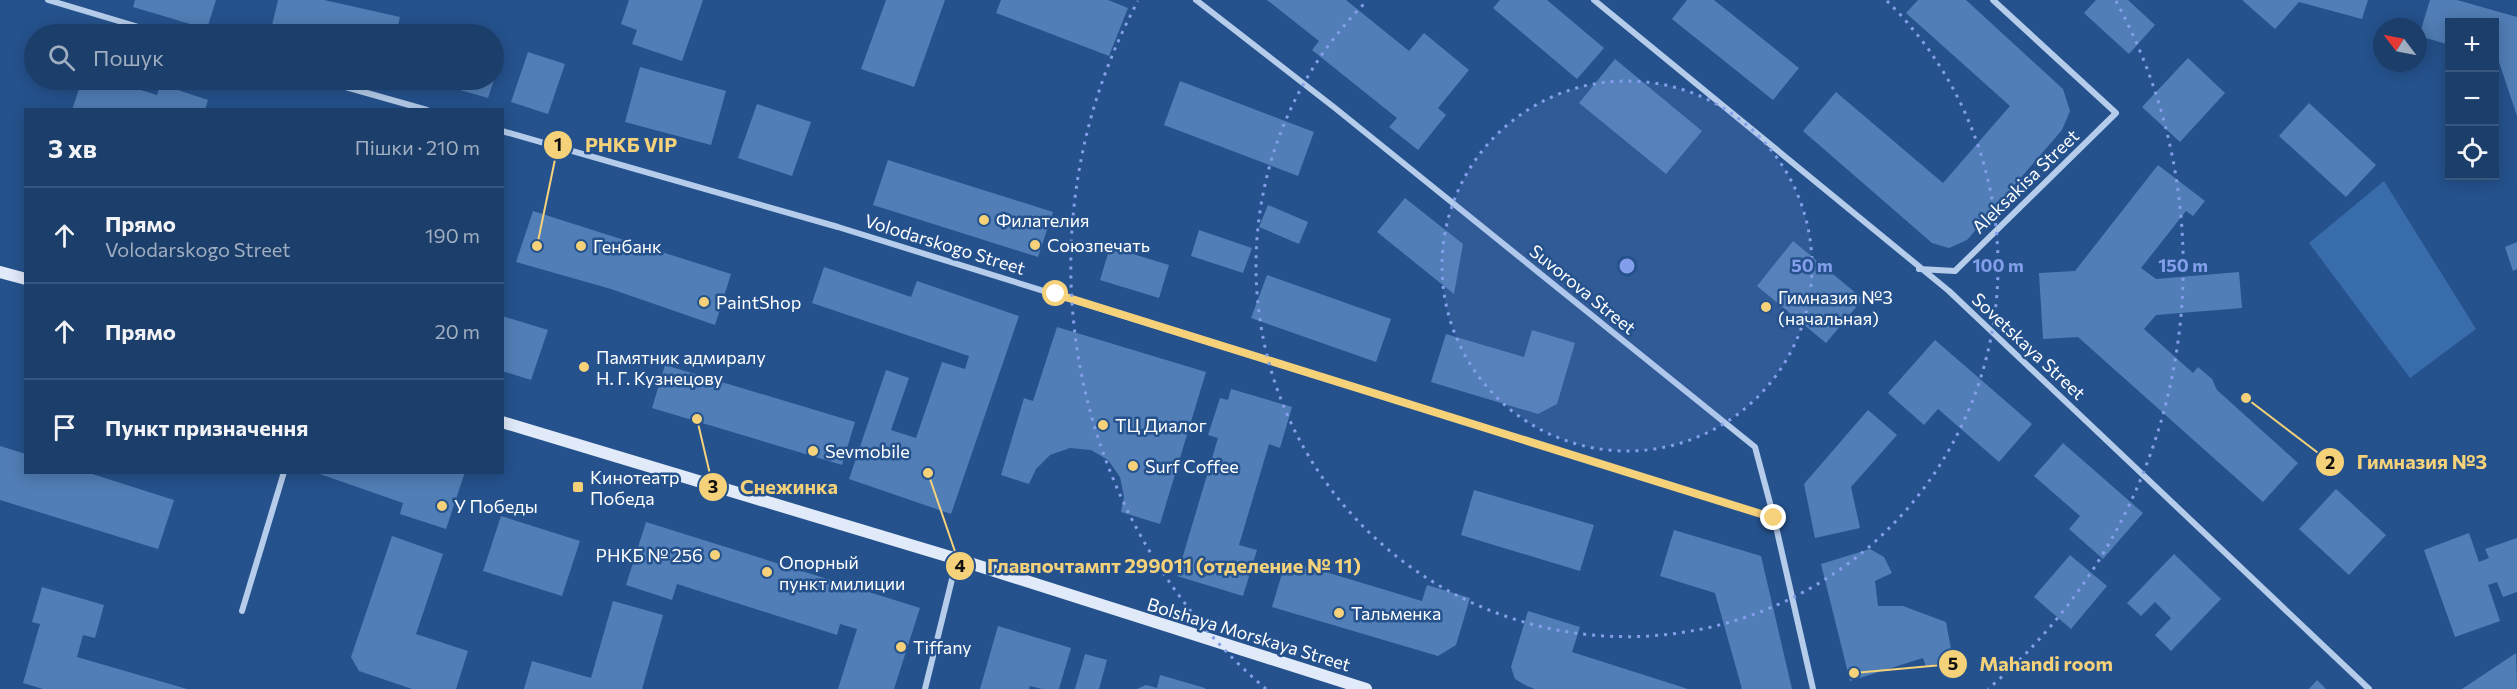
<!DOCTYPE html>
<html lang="uk">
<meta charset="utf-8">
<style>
body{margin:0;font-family:Commissioner,sans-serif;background:#254570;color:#f1f3f6}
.controls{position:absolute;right:18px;top:18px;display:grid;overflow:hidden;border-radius:0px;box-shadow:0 3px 15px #0003}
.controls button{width:54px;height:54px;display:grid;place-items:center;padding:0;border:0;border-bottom:2px solid #3a577e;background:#1c3e6a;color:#f1f3f6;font:30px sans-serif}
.compass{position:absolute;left:2373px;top:18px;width:54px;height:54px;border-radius:50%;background:#1c3e6a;box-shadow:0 3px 15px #0003;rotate:302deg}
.stop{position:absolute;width:18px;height:18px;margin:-14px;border:4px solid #f5d279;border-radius:50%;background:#fff}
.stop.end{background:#f5d279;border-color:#fff;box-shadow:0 2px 6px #0008}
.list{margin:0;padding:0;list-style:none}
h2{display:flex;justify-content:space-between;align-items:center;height:78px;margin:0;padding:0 24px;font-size:26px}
h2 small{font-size:20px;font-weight:400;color:#a0aec1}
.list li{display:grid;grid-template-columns:39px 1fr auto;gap:18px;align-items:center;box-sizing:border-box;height:96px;padding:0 24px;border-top:2px solid #3a577e}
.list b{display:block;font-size:22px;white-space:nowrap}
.list p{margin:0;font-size:20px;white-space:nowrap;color:#a0aec1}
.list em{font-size:20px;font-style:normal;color:#a0aec1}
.icon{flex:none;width:33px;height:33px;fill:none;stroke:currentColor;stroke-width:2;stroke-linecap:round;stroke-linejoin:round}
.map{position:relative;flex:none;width:2517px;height:689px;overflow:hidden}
.search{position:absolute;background:#1c3e6a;box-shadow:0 3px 15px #0003;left:24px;top:24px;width:480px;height:66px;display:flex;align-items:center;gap:15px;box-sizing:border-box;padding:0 21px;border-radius:33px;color:#a0aec1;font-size:22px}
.panel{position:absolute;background:#1c3e6a;box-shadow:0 3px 15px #0003;left:24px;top:108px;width:480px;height:366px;border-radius:0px}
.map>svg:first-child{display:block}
.green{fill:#396caa}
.building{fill:#517eb6}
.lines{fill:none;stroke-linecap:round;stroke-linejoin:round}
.street{stroke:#b5cdeb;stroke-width:6}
.secondary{stroke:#e0eaf9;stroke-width:12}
.route{stroke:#f5d279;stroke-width:8}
.ring{fill:none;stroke:#839eea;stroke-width:3;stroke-dasharray:3 6}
.poi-dot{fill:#f5d279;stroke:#25528d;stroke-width:2}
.labels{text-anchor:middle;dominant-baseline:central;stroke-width:5;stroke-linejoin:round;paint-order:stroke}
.street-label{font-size:18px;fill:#fff;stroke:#25528d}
.poi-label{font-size:18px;fill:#fff;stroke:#25528d;text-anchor:start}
.centre{fill:#839eea;stroke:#25528d;stroke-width:3}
.ring-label{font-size:18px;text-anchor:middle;font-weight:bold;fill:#839eea;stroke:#25528d;stroke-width:5;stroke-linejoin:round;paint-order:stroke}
.leader{fill:none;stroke:#f5d279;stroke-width:2}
.callout-dot{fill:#f5d279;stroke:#25528d;stroke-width:2}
.mark-label{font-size:18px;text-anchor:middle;font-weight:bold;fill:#111}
.callout-label{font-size:20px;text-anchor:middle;font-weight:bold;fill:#f5d279;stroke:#25528d;stroke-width:5;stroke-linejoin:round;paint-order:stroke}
</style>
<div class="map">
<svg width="2517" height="689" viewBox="0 0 2517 689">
<rect width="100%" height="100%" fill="#25528d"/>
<path class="green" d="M2384,181L2476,329L2410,378L2309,243Z"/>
<path class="building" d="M135,0H216L207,29L133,7Z
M278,0H324L400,17L396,34H270Z
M629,0H703L682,61L632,44L637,30L621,24Z
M886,0H945L914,87L861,69Z
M1001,0H1108L1128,8L1109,56L996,13Z
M1267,0H1346L1409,51L1424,33L1469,70L1438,108L1446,115L1418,150L1389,127L1397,118L1312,50L1319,41Z
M1500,0H1547L1604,48L1577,79L1493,8Z
M1687,0H1714L1799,68L1773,100L1672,19Z
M1918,0H1966L2063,89L2070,111L2062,130L1967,240L1949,248L1932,243L1803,131L1836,92L1943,183L2010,106L1906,13Z
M2096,0H2128L2155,25L2129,54L2084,13Z
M2242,0H2368L2362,19L2299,2L2275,29Z
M2430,0H2457L2517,17V116L2498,59L2494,58V22H2450V45L2419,36Z
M494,49L502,52L494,78Z
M528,52L565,64L548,114L511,102Z
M2188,58L2225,93L2180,142L2142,107Z
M1615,59L1702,131L1666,174L1579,103Z
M640,67L726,91L711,145L625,122Z
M82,80H109L157,95L160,84L208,100L205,110H72Z
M432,80H494L488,98L432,82Z
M1180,81L1314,132L1298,176L1164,125Z
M2309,103L2376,165L2346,197L2279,136Z
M757,104L811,122L792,176L738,158Z
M888,160L1053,212L1038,257L873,205Z
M2158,165L2205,201L2193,216L2186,211L2141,268L2156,279L2239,272L2242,308L2156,315L2144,329L2193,373L2198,367L2212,379L2217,390L2298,463L2263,502L2078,337L2043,339L2039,273L2075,271Z
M1405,198L1463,244L1454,294L1377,232Z
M1268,205L1308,222L1299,244L1259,227Z
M533,211L731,274L715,325L611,289L516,262Z
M1199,230L1252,248L1243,273L1191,256Z
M1793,241L1863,299L1826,343L1757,286Z
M2517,242V269L2513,271L2505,247Z
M1110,247L1169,265L1159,298L1100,280Z
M824,267L911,297L917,281L1019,316L951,514L849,479L886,370L909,378L891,430L916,438L942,362L965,369L969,356L812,303Z
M1267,275L1391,319L1376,362L1251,318Z
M502,316L548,330L531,380L502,371Z
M1057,327L1206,372L1160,524L1121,512L1124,497L1120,477L1108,460L1091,450L1070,448L1050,455L1036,469L1029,484L1001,475L1024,398L1033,401Z
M1532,330L1575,343L1557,404L1538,414L1431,382L1446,334L1524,357Z
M1935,340L2032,424L1999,462L1938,409L1924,425L1888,393Z
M665,365L855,422L842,465L652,408Z
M1231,389L1292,407L1280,448L1269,444L1239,545L1257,550L1243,596L1177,576L1218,438L1208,435L1220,398L1228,400Z
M1868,410L1897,435L1851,487L1860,528L1815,538L1804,484Z
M2063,443L2143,513L2103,559L2069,529L2080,516L2034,476Z
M0,446L26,454V472H86L174,500L158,549L0,500Z
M314,472H465L446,529L400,514L403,503Z
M2336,489L2386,535L2349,575L2299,529Z
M1474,490L1594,525L1580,571L1461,535Z
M501,516L580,541L562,596L483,571Z
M646,522L920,608L894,689H838L857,629L840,624L837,635L677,584L672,600L626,585Z
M1674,530L1761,556L1792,689H1742L1715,593L1660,576Z
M2469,533L2479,562L2489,558L2485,549L2517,538V592L2503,597L2497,582L2488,585L2500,621L2455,637L2424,550Z
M392,536L443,554L416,634L468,651L456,689H412L359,671L351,657Z
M1870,549L1884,557L1892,573L1875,581L1878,606H1903L1946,622L1953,659L1926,667L1923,658L1850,681L1821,564Z
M2174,554L2221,599L2171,651L2155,635L2171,618L2155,602L2141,616L2127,603Z
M2070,555L2107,586L2071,629L2034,597Z
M1286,560L1422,601L1427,585L1470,598L1456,645L1438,656L1272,607Z
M42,587L104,605L95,638L83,635L77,657L187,689H43L23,683L40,624L32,622Z
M613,601L663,615L642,689H524L532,661L591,678Z
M1528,611L1580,627L1572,652L1688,689H1535L1527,686L1515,679L1511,667Z
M998,626L1071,648L1059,689H1042L1030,686L1029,689H980Z
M2516,653L2517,689H2462Z
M1085,654L1107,660L1099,689H1075Z
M1160,675L1205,688V689H1137L1146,685L1157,688Z
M2317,680L2326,689H2309Z"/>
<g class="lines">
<path class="street" d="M48,0L162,34
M1196,0L1335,108L1755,447L1774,518L1813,689
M1594,0L1949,291L2369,689
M321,80L427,110
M502,131L838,227L1774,518
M1919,269L1955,271L2116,113L1993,0
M242,611L284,472
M925,689L957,559"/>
<path class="secondary" d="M0,272L26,279
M502,422L957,559L1366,689"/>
</g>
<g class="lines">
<path class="route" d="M1056,294L1774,518"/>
</g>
<circle cx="1627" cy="266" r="185" fill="#839eea" fill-opacity=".12"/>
<g class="ring">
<circle cx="1627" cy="266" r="185"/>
<path d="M1887 1A371 371 0 1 1 1367 1"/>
<path d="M1266 689A556 556 0 0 1 1138 1M2116 1A556 556 0 0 1 1988 689"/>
</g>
<g class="poi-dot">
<circle cx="984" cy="220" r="6"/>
<circle cx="1035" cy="245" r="6"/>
<circle cx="581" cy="246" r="6"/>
<circle cx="704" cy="302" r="6"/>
<circle cx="1766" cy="307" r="6"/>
<circle cx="584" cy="367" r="6"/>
<circle cx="1103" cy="425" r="6"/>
<circle cx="813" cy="451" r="6"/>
<circle cx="1133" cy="466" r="6"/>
<rect x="572" y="481" width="12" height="12" rx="3"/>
<circle cx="442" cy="506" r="6"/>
<circle cx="715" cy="555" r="6"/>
<circle cx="767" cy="572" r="6"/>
<circle cx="1339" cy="613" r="6"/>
<circle cx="901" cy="647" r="6"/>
</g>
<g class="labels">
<g class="street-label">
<text transform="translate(2025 181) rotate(-44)">Aleksakisa Street</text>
<text transform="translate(945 244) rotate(17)">Volodarskogo Street</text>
<text transform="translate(1583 289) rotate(39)">Suvorova Street</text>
<text transform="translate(2029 346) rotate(43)">Sovetskaya Street</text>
<text transform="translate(1249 634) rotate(17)">Bolshaya Morskaya Street</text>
</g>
<g class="poi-label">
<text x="996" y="220">Филателия</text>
<text x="1047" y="245">Союзпечать</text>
<text x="593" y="246">Генбанк</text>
<text x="1778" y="297">Гимназия №3<tspan x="1778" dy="21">(начальная)</tspan></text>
<text x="716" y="302">PaintShop</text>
<text x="596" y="357">Памятник адмиралу<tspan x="596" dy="21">Н. Г. Кузнецову</tspan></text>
<text x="1115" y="425">ТЦ Диалог</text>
<text x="825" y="451">Sevmobile</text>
<text x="1145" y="466">Surf Coffee</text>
<text x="590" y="477">Кинотеатр<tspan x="590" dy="21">Победа</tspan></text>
<text x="454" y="506">У Победы</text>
<text x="703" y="555" text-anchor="end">РНКБ № 256</text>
<text x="779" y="562">Опорный<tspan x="779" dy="21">пункт милиции</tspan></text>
<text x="1351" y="613">Тальменка</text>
<text x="913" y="647">Tiffany</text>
</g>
</g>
<circle cx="1627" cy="266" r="9" class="centre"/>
<g class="ring-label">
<text x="1812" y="272">50 m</text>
<text x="1998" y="272">100 m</text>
<text x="2183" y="272">150 m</text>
</g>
<path class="leader" d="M537 246L558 145M2246 398L2330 462M697 419L713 487M928 473L960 566M1854 673L1953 664"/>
<g class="callout-dot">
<circle cx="537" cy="246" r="6"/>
<circle cx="2246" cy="398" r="6"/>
<circle cx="697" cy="419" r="6"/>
<circle cx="928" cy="473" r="6"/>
<circle cx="1854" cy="673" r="6"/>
<circle cx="558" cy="145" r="15"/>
<circle cx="2330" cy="462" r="15"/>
<circle cx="713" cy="487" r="15"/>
<circle cx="960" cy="566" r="15"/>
<circle cx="1953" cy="664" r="15"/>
</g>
<g class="mark-label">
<text x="558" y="151">1</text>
<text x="2330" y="469">2</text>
<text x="713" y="493">3</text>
<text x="960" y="572">4</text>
<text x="1953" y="670">5</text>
</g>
<g class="callout-label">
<text x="631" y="152">РНКБ VIP</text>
<text x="2422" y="469">Гимназия №3</text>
<text x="789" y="494">Снежинка</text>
<text x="1174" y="573">Главпочтампт 299011 (отделение № 11)</text>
<text x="2046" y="671">Mahandi room</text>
</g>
</svg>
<div class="controls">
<button>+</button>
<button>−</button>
<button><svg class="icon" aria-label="locate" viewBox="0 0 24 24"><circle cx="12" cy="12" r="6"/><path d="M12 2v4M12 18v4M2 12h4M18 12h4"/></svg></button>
</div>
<svg class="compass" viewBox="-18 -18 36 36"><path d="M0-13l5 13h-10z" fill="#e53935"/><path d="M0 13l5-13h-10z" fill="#a0aec1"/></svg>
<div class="stop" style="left:1056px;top:294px"></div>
<div class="stop end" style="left:1774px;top:518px"></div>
<div class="search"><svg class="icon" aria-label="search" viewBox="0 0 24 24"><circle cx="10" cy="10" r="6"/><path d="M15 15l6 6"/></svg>Пошук</div>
<section class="panel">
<h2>3 хв<small>Пішки · 210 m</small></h2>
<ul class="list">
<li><svg class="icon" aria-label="ahead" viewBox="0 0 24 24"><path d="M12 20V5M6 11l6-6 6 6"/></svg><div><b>Прямо</b><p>Volodarskogo Street</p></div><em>190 m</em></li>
<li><svg class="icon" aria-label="ahead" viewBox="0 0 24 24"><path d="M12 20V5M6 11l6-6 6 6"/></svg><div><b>Прямо</b></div><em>20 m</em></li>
<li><svg class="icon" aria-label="arrive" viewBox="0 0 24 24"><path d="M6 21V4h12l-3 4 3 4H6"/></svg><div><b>Пункт призначення</b></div></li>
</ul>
</section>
</div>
